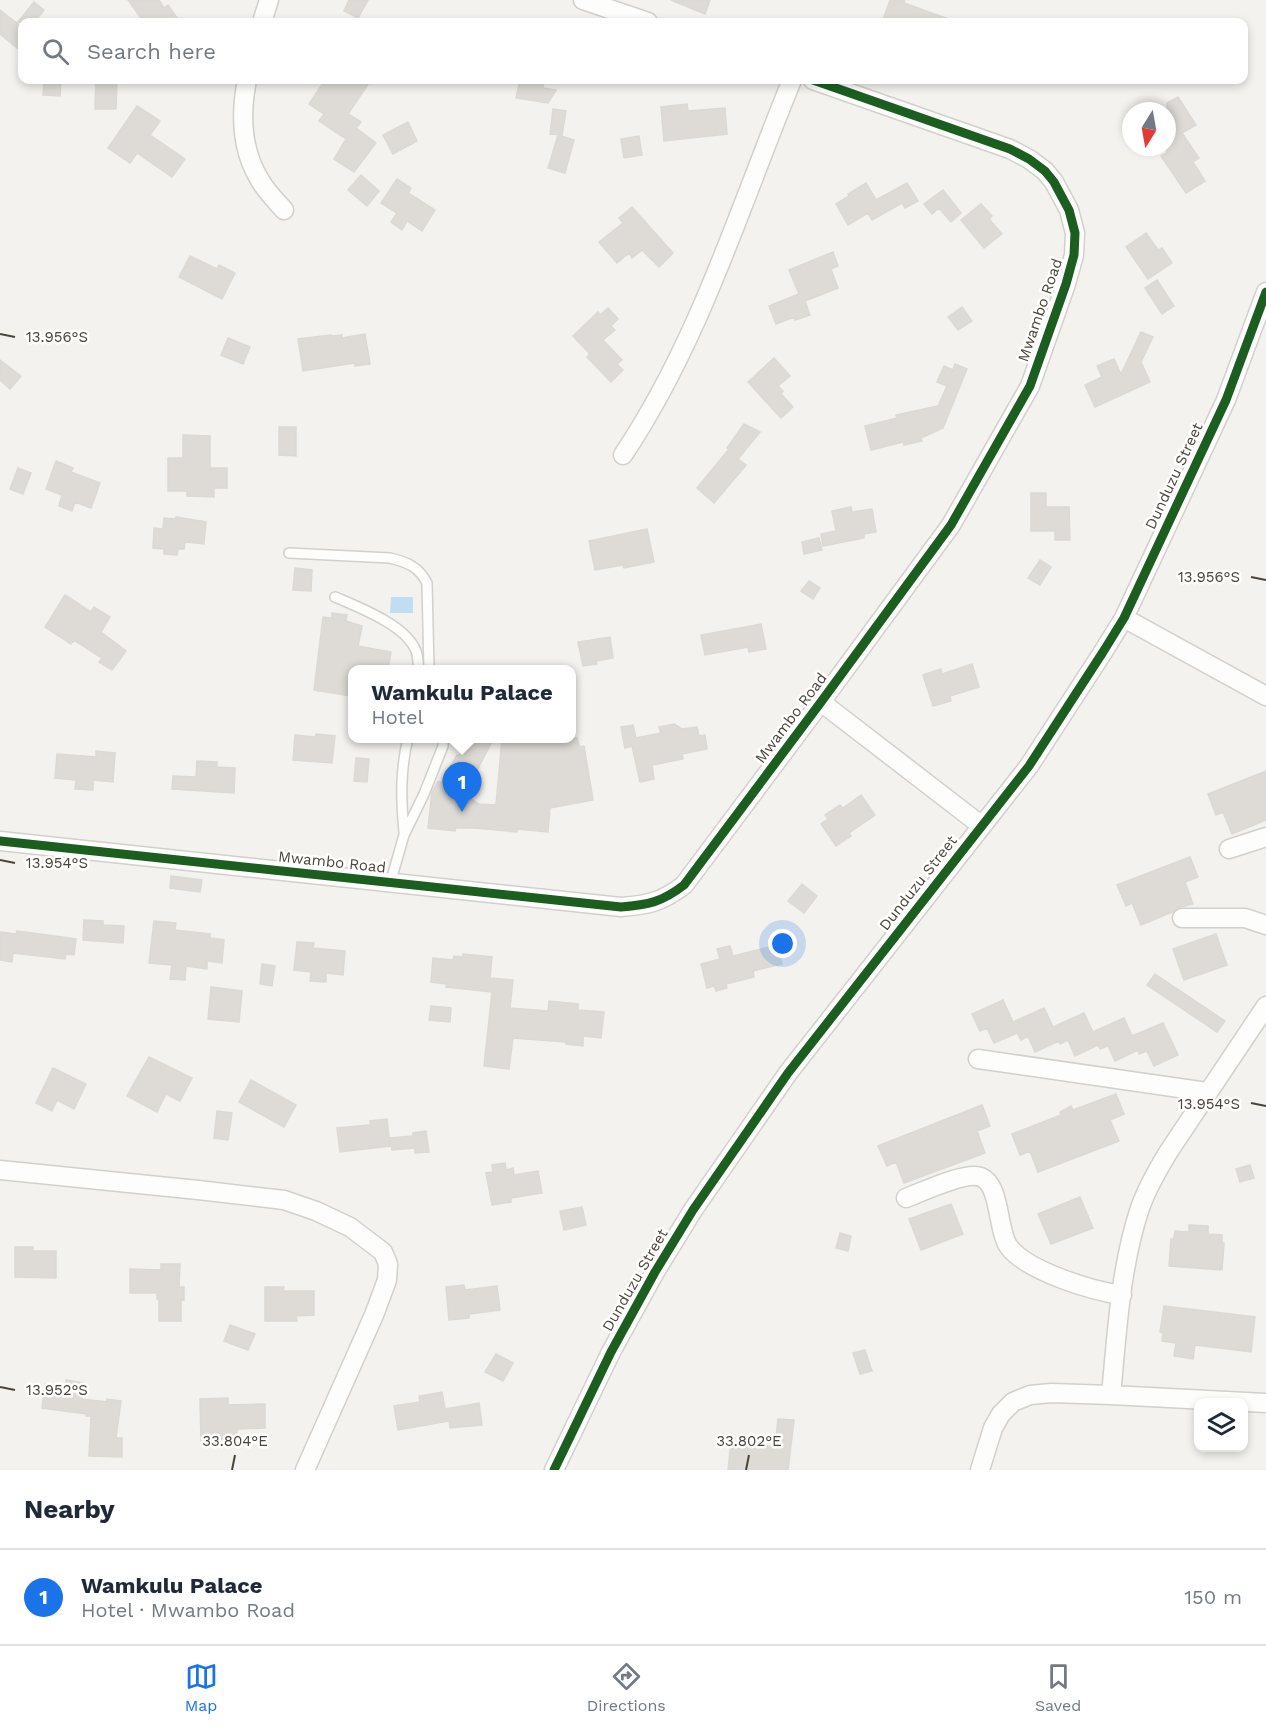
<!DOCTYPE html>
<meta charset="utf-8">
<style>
body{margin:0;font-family:"Work Sans",sans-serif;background:#f2f2f3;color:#1f2937}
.controls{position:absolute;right:18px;bottom:18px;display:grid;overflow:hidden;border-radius:12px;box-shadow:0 3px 9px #0003}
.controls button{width:54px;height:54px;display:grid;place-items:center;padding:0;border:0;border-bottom:2px solid #e0e1e3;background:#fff;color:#1f2937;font:30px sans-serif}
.compass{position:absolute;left:1122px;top:102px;width:54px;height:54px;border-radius:50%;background:#fff;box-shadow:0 3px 9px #0003;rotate:191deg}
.you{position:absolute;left:783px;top:944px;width:21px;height:21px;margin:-15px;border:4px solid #fff;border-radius:50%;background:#1a73e8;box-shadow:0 0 0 9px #1a73e833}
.badge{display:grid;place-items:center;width:39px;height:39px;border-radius:50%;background:#1a73e8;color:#fff;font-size:20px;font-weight:700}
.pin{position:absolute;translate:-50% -50px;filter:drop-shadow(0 2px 3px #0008)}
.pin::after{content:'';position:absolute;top:32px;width:21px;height:18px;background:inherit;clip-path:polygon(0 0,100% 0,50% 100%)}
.popup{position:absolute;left:348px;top:665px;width:228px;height:78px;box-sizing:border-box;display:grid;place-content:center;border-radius:12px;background:#fff;filter:drop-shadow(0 2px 4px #0005);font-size:20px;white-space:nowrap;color:#747a83}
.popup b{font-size:22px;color:#1f2937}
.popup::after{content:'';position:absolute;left:50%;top:100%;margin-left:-12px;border:12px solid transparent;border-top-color:#fff}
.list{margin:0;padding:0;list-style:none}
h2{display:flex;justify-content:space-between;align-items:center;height:78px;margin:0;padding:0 24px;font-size:26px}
h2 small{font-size:20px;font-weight:400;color:#747a83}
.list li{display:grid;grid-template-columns:39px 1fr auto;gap:18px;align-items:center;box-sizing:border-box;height:96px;padding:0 24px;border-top:2px solid #e0e1e3}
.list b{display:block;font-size:22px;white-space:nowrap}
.list p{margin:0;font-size:20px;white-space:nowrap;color:#747a83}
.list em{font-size:20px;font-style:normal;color:#747a83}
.icon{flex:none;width:33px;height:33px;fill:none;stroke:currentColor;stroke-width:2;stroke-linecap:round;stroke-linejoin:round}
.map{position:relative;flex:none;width:1266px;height:1470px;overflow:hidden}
.search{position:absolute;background:#fff;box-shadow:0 3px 9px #0003;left:18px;right:18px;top:18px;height:66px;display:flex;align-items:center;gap:15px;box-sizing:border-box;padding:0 21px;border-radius:12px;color:#747a83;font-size:22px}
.sheet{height:174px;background:#fff}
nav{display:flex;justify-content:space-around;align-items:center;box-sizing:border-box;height:84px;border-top:2px solid #e0e1e3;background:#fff;font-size:16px;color:#747a83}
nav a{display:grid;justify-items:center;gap:3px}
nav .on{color:#1a73e8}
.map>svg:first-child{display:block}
.water{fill:#c0ddf1}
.building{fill:#dedbd6;stroke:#dcd9d4;stroke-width:1.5}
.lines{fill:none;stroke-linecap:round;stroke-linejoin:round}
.service-casing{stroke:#d2d0cb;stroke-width:12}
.minor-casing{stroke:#d2d0cb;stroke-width:21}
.service{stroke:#fdfdfc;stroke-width:9}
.minor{stroke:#fdfdfc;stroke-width:18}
.cycleway-casing{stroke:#fff;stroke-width:13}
.cycleway{stroke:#1b5e20;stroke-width:9}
.ticks{fill:none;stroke:#4b4439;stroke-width:2}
.labels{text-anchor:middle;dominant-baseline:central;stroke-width:5;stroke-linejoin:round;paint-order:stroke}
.street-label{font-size:15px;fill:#4b4439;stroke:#fff}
.ticks-label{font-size:15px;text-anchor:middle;fill:#4b4439;stroke:#fff;stroke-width:5;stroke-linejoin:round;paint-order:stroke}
</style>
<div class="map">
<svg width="1266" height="1470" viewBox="0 0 1266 1470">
<rect width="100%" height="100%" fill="#f4f2ee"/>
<path class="water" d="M391,597H413V613H390Z"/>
<path class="building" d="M128,0H159L164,8L168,5L180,22H144Z
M349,0H368L358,18L344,11Z
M671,0H710L705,14Z
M890,0H905L904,3L954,21L953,22H890L883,20Z
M34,2L44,10L34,22H18Z
M0,10L22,27V52L0,34Z
M96,80H117L116,109H95Z
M325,80H371L348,114L361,122L356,128L376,143L354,172L334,159L346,139L319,121L324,114L309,104Z
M520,80H544L543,88L556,90L548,103L516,98Z
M44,81L61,83L60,96L43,95Z
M1178,97L1196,125L1182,133L1199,158L1193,162L1205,181L1186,193L1161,156L1167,153V103Z
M687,104L688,111L725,108L727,134L664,141L661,107Z
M137,106L160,121L150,135L185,159L172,177L137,153L130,163L108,148Z
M553,109L566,111L562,135L550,134Z
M408,122L417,141L393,154L383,135Z
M558,135L574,140L565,173L548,168Z
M639,136L642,155L624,158L621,139Z
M361,175L379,191L367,206L348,190Z
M397,179L411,188L408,193L435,210L422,231L407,221L402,230L391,222L397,213L381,203Z
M866,183L876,200L907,183L918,201L905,208L902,203L872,220L868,213L848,225L836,204L849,196L848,194Z
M943,190L961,213L951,222L939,208L932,214L924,204Z
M981,204L992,216L989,219L1002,234L984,248L961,220Z
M632,207L673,253L659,267L642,250L632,258L629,253L617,263L599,242L623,223L619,218Z
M1146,233L1158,250L1162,248L1172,263L1148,279L1126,247Z
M833,252L838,266L831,269L838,288L805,301L810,315L795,320L794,317L776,324L769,306L799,294L789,270Z
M190,256L217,269L219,265L235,273L222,299L179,277Z
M1157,280L1174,306L1162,314L1145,288Z
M962,307L972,321L958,330L948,317Z
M608,308L618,319L611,326L615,330L603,340L622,360L617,364L623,370L611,382L587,357L590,354L573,336L598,312L600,315Z
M1141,332L1153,337L1141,362L1150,382L1095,407L1085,385L1102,377L1097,366L1114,359L1121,374Z
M365,334L370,364L355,366V363L303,371L298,339L331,335L332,336L342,335V338Z
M228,338L250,347L243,364L221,355Z
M774,358L790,376L778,386L783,391L781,394L793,407L781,418L748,382Z
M0,360L21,376L10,389L0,380Z
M955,364L967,369L943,428L921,438L922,441L904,445L903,442L871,450L865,426L897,418L896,415L938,406L947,386L937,382L944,366L953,370Z
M744,424L760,432L738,459L746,465L714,503L697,488L729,449L727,448Z
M279,427H296V456L279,455Z
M183,435L210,436V468H227V488H214V497L187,496V491H168V458H183Z
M56,461L73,468L71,472L100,483L91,508L75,502L72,511L59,506L62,495L46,489Z
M18,468L31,473L23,494L10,489Z
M1031,493H1046V507H1069L1070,540H1055V531H1031Z
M851,507L852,512L872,509L876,532L864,534V538L823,546L821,534L836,531L832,511Z
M176,517L206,522L204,544L185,542L184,549H178L177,555L164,554V549L153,548L154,528L163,529L164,518L175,519Z
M647,529L654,562L624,568L623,565L595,570L589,541Z
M819,538L822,550L804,554L802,542Z
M1040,560L1051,567L1040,585L1028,578Z
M295,568L312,570L311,591L293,590Z
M809,581L820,588L813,599L801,591Z
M65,595L91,612L94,607L110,617L101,632L126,651L112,670L99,662L102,658L74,640L71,644L45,627Z
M332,613L347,615L346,621L362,626L358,646L391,652L388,669H352V696L314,690L323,617L332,618Z
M761,624L766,649L749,652L748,647L705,655L701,635Z
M610,637L613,658L596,661L597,664L583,666L578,642Z
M972,664L979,687L950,696L951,701L933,706L923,675L941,669L942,674Z
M674,724L682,729L697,727L699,736L705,735L707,749L682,754L683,759L652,765L654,779L640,782L632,746L625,748L621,727L633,725L636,738L661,733L659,727Z
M316,734L335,736L332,763L293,760L295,735L315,737Z
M468,738H494L464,795L479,804L496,805L502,738H577L580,747L584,746L593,800L550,808L548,832L517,829V832L475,828H456L455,831L428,828L432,792L438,781L441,783L457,755L459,756Z
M96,751L115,753L113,782L93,780V790L75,789L76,780L55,778L57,754L96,757Z
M356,758L369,759L367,782L354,781Z
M197,761L217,762V767L235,768L234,793L172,789L173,776L196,777Z
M1266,771V820L1232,834L1223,812L1216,815L1208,794Z
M861,795L875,815L849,833L851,836L836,846L821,824L828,819L825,815L840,805L843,808Z
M1190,857L1198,877L1185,882L1193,904L1177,908L1172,912L1141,925L1132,903L1126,906L1117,885Z
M171,876L202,880L200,892L170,888Z
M802,884L817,896L804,913L788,901Z
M84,920L103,921V925L124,926L123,943L83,940Z
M154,921L176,923L175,930L210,934V938L224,940L222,963L207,961V969L186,966L185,980L170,979L172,965L149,963Z
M17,931L76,939L74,955L66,954L65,959L13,953L12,962L0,960V932L16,934Z
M1216,934L1227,965L1184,980L1173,949Z
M297,942L314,943L313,948L345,951L343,975L326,973V982L310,981L311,972L294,970Z
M777,945L782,964L753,971L754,977L726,984L727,988L716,991L714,986L707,988L701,964L720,959L717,949L730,946L733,956Z
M463,954L492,957L490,978L513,980L510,1008L548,1011L549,1001L578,1004V1010L604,1012L601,1038L583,1036V1046L566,1044V1042L513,1038L509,1069L484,1066L492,992L446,987L447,984L431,982L433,958L453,960L454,956L463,957Z
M262,964L275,966L272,986L260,984Z
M1155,974L1225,1021L1217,1032L1147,985Z
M211,987L242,991L239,1022L208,1019Z
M1003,1000L1013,1022L1044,1008L1053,1027L1084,1013L1093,1032L1124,1018L1132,1036L1163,1023L1178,1055L1154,1066L1147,1051L1139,1054L1138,1050L1115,1061L1108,1046L1100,1049L1098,1045L1075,1056L1068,1040L1060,1044L1059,1041L1035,1052L1028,1036L1021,1040L1017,1033L994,1043L987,1028L980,1031L972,1014Z
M431,1006L451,1008L450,1022L429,1020Z
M149,1057L192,1078L180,1101L166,1094L157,1112L127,1096Z
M53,1068L86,1084L74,1109L57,1100L52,1111L36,1103Z
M251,1080L296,1105L284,1127L239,1102Z
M1116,1094L1124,1114L1110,1120L1119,1141L1038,1172L1030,1151L1020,1155L1012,1134L1061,1115L1060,1112L1071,1106L1073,1110Z
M982,1105L990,1126L977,1131L985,1153L904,1183L896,1162L887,1166L878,1146Z
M217,1111L232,1113L228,1140L214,1138Z
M387,1119L390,1146L340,1152L337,1128L370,1125V1121Z
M426,1131L429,1152L415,1153V1148L392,1150L390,1138L413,1136V1133Z
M505,1163L506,1170L513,1168L514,1175L538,1171L542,1193L511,1198V1202L492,1205L486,1173L493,1172L492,1165Z
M1250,1165L1254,1178L1240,1182L1236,1169Z
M1080,1197L1093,1228L1051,1244L1038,1214Z
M951,1204L963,1234L921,1250L909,1219Z
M582,1207L586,1225L564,1230L560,1211Z
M1189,1225L1208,1226V1234L1222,1235V1243H1224L1222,1270L1169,1266L1171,1239H1174L1175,1231L1189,1232Z
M840,1233L851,1236L848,1251L836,1248Z
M15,1247H33V1251H56V1278L15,1277Z
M161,1264H180L179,1287H184V1300L181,1299V1321H159V1299H157V1293H130V1269L161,1270Z
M464,1285L465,1290L497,1286L500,1310L469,1314V1318L449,1320L446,1287Z
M265,1287H284L283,1291H314V1315L296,1316L297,1321H265Z
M1164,1306L1255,1317L1251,1352L1195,1345L1193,1359L1174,1356L1176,1343L1162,1341L1163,1333L1160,1332Z
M230,1325L255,1334L248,1350L224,1341Z
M865,1350L872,1371L860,1374L853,1353Z
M496,1354L513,1363L503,1381L485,1372Z
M66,1380L84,1383L82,1399L107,1402V1399L121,1401L116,1438H122V1457L89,1456L91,1416H86L87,1414L42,1408L45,1384L65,1386Z
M442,1392L445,1409L479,1403L482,1425L450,1428L449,1421L398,1430L394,1406L420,1402L419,1396Z
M228,1398V1405L265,1404V1428L237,1429V1439L201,1440L200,1399Z
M778,1419L794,1420L788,1470H728L731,1442L775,1447Z"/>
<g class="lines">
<defs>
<path id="service" d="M289,553L390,558C407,562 419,567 427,583L429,670
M335,597C358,607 406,625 416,651C418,656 418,664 419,670
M404,832C401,800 400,771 408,738
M390,884L404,835L424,794L443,746V738"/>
<path id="minor" d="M583,0L648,22
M262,22L269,0
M247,80C240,115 241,153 263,185C269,194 277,202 284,210
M623,455C700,340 740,206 792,80
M1124,618L1266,696
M821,702L982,826
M0,841L621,907C648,905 662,902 684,885L821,702L951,525L1030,386L1066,284L1074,255L1075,233L1069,210L1054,182L1045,171L1029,159L1010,149L813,80
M1229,849L1266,837
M1182,918H1245L1266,925
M978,1059L1207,1092
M0,1170L198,1190L284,1200L316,1211L350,1227L383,1252L388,1264L387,1280L374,1315L305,1470
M906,1198C922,1192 966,1171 981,1177C1001,1185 997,1231 1009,1247C1027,1271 1092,1291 1122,1295
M1111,1395C1117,1333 1120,1268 1140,1208C1147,1188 1158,1169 1169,1151L1266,1006
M554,1470L611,1352L655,1272L693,1210L788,1073L1029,766L1103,652L1124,618L1226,400L1266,292
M980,1470L993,1428L1001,1414L1013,1402L1030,1395L1051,1393L1111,1395L1266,1403"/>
</defs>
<use href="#service" class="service-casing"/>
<use href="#minor" class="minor-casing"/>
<use href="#service" class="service"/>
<use href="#minor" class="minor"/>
<defs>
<path id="cycleway" d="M0,841L621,907C648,905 662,902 684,885L821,702L951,525L1030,386L1066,284L1074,255L1075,233L1069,210L1054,182L1045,171L1029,159L1010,149L813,80
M554,1470L611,1352L655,1272L693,1210L788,1073L1029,766L1103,652L1124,618L1226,400L1266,292"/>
</defs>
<use href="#cycleway" class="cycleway-casing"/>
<use href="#cycleway" class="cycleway"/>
</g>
<path class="ticks" d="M0,334L15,337M1251,577L1266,580M0,860L15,863M1251,1103L1266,1106M0,1387L15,1390M232,1470L235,1455M746,1470L749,1455"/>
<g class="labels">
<g class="street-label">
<text transform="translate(1040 310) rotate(-71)">Mwambo Road</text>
<text transform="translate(1174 476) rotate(-65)">Dunduzu Street</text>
<text transform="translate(791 718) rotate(-53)">Mwambo Road</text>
<text transform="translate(332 862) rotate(6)">Mwambo Road</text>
<text transform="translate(918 883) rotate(-52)">Dunduzu Street</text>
<text transform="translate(635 1280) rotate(-60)">Dunduzu Street</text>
</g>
</g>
<g class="ticks-label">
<text x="57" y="342">13.956°S</text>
<text x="1209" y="582">13.956°S</text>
<text x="57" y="868">13.954°S</text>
<text x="1209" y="1109">13.954°S</text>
<text x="57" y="1395">13.952°S</text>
<text x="235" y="1446">33.804°E</text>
<text x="749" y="1446">33.802°E</text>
</g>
</svg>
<div class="controls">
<button><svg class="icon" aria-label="layers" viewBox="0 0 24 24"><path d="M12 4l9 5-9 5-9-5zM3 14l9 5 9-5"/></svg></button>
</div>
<svg class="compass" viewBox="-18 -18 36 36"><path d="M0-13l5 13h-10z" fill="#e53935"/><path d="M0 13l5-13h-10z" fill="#747a83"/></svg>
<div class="you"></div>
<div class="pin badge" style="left:462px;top:812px">1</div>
<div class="popup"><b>Wamkulu Palace</b>Hotel</div>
<div class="search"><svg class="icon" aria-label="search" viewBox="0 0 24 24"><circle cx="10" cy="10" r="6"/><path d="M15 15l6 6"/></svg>Search here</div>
</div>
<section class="sheet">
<h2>Nearby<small></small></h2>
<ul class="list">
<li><span class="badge">1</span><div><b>Wamkulu Palace</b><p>Hotel · Mwambo Road</p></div><em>150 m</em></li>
</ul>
</section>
<nav>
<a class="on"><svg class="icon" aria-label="map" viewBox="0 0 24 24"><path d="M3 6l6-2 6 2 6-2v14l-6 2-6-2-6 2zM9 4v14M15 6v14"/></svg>Map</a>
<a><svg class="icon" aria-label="directions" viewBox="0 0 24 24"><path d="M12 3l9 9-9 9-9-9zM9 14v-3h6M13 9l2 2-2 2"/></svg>Directions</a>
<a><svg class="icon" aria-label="saved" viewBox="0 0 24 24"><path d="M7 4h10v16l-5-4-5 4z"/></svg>Saved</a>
</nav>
